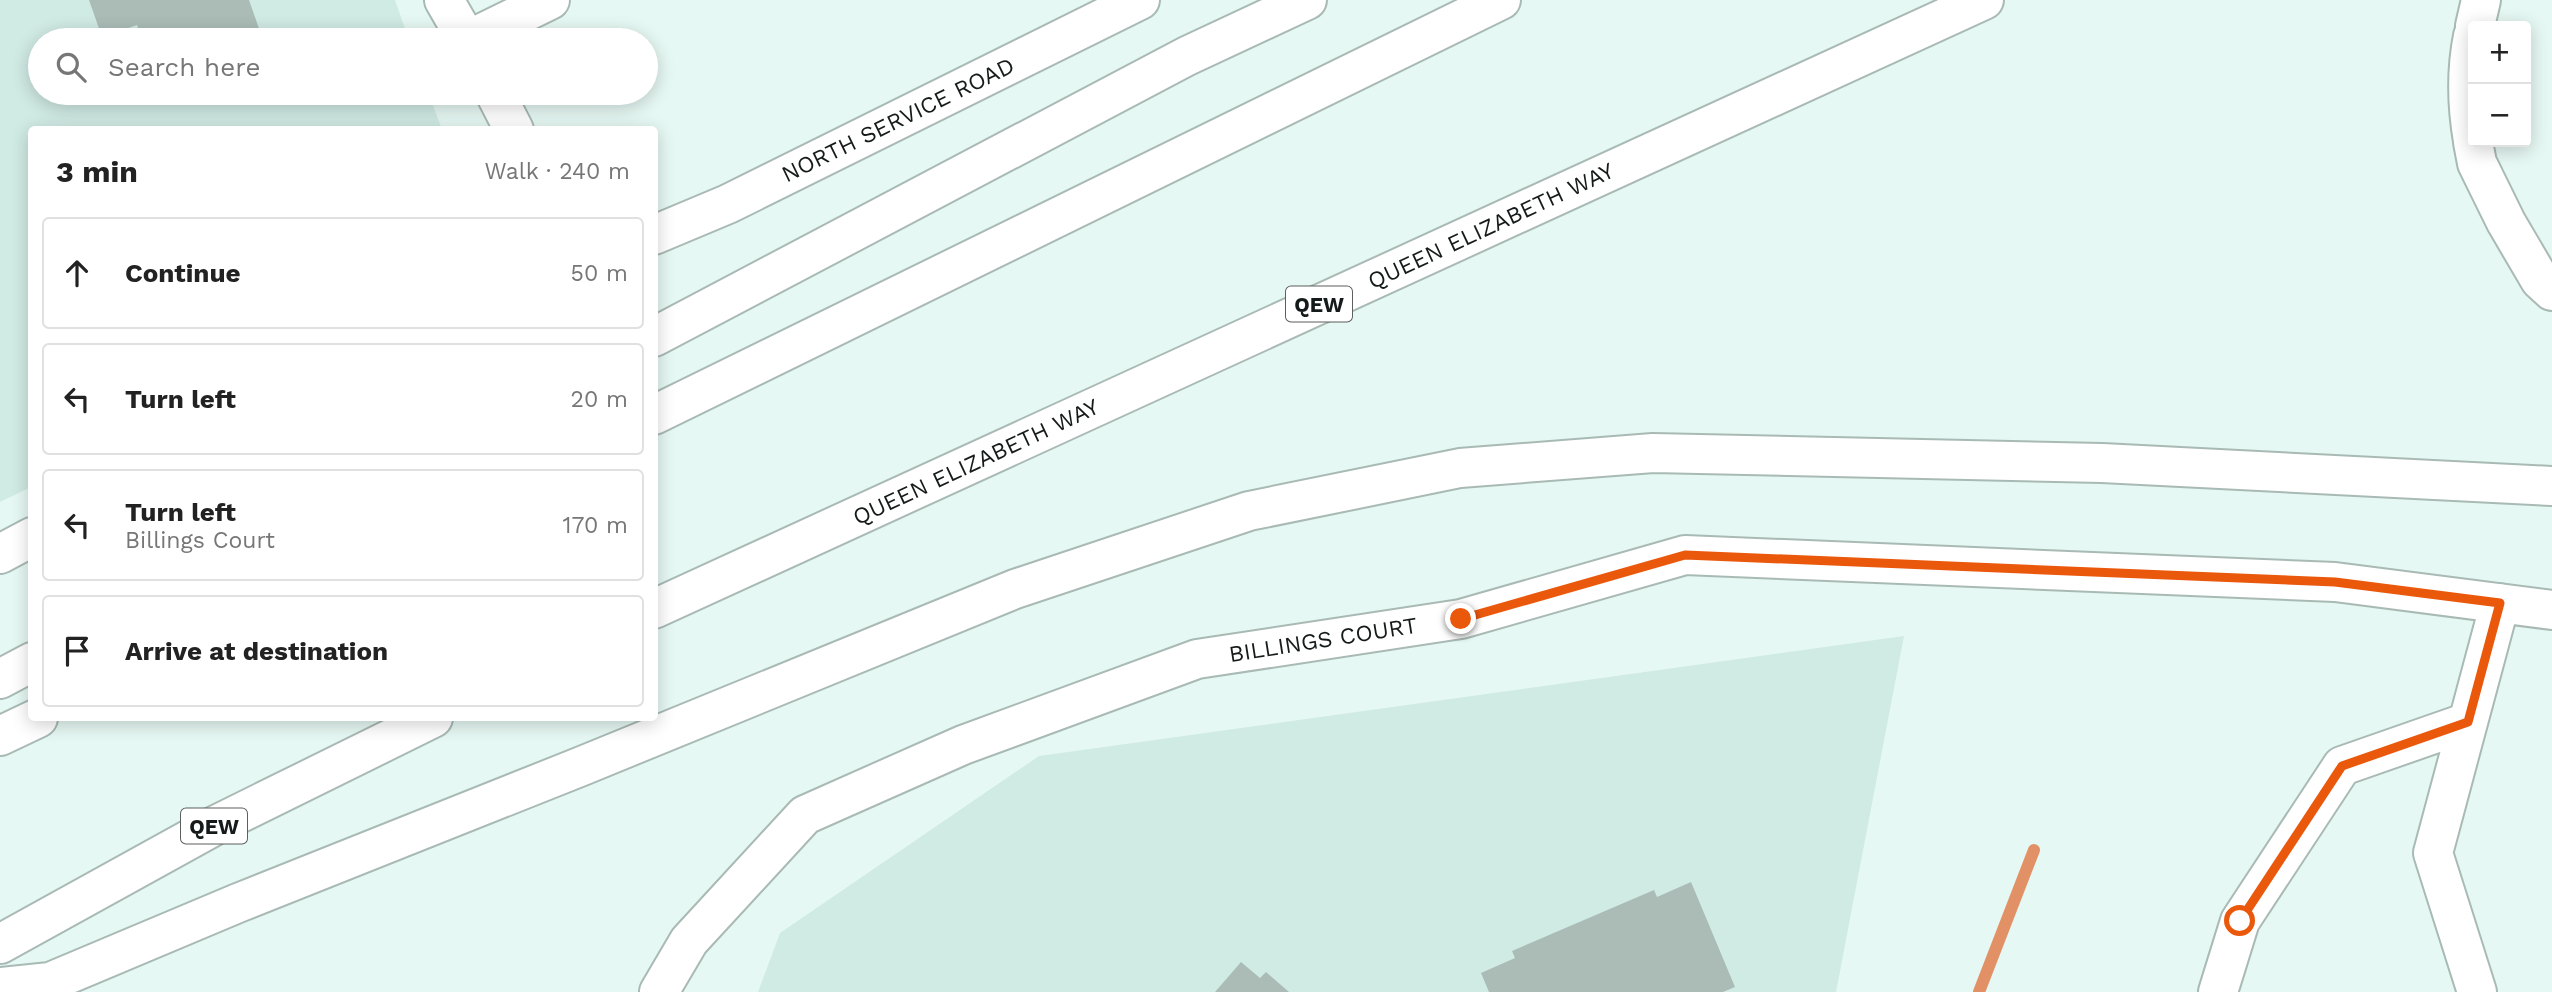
<!DOCTYPE html>
<meta charset="utf-8">
<style>
body{margin:0;font-family:"Work Sans",sans-serif;background:#f6f6f6;color:#222}
.controls{position:absolute;right:21px;top:21px;display:grid;overflow:hidden;border-radius:7px;box-shadow:0 4px 18px #0003}
.controls button{width:63px;height:63px;display:grid;place-items:center;padding:0;border:0;border-bottom:2px solid #e0e0e0;background:#fff;color:#222;font:35px sans-serif}
.stop{position:absolute;width:21px;height:21px;margin:-16px;border:5px solid #ea580c;border-radius:50%;background:#fff}
.stop.end{background:#ea580c;border-color:#fff;box-shadow:0 2px 7px #0008}
.list{margin:0;padding:0;list-style:none}
h2{display:flex;justify-content:space-between;align-items:center;height:91px;margin:0;padding:0 28px;font-size:30px}
h2 small{font-size:23px;font-weight:400;color:#767676}
.list li{display:grid;grid-template-columns:46px 1fr auto;gap:21px;align-items:center;box-sizing:border-box;height:112px;margin:0 14px 14px;padding:0 14px;border:2px solid #e0e0e0;border-radius:7px}
.list b{display:block;font-size:26px;white-space:nowrap}
.list p{margin:0;font-size:23px;white-space:nowrap;color:#767676}
.list em{font-size:23px;font-style:normal;color:#767676}
.icon{flex:none;width:38px;height:38px;fill:none;stroke:currentColor;stroke-width:2;stroke-linecap:round;stroke-linejoin:round}
.map{position:relative;flex:none;width:2552px;height:992px;overflow:hidden}
.search{position:absolute;background:#fff;box-shadow:0 4px 18px #0003;left:28px;top:28px;width:630px;height:77px;display:flex;align-items:center;gap:18px;box-sizing:border-box;padding:0 24px;border-radius:38px;color:#767676;font-size:26px}
.panel{position:absolute;background:#fff;box-shadow:0 4px 18px #0003;left:28px;top:126px;width:630px;height:595px;border-radius:7px}
.map>svg:first-child{display:block}
.built{fill:#d0eae4}
.lines{fill:none;stroke-linecap:round;stroke-linejoin:round}
.stream{stroke:#e29166;stroke-width:12}
.building{fill:#abbcb7}
.minor-casing{stroke:#a9bab5;stroke-width:42}
.highway-casing{stroke:#a9bab5;stroke-width:42}
.minor{stroke:#fff;stroke-width:38}
.highway{stroke:#fff;stroke-width:38}
.route{stroke:#ea580c;stroke-width:9}
.labels{text-anchor:middle;dominant-baseline:central;stroke-width:7;stroke-linejoin:round;paint-order:stroke}
.shield{fill:#fff;stroke:#5b5f5f;stroke-width:2}
.shield-label{font-size:21px;font-weight:bold;fill:#151b1a}
.street-label{font-size:23px;fill:#151b1a;stroke:#fff}
</style>
<div class="map">
<svg width="2552" height="992" viewBox="0 0 2552 992">
<rect width="100%" height="100%" fill="#e6f8f3"/>
<path class="built" d="M0,0H395L409,40H40V93H428L442,129L32,130L31,487L0,502Z
M1904,636L1836,992H758L780,933L1039,756Z"/>
<g class="lines">
<path class="stream" d="M1979,992L2034,850"/>
</g>
<path class="building" d="M89,0H249L263,40H142L137,25L102,37Z
M160,93H182L162,100Z
M1691,882L1735,987L1723,992H1489L1481,973L1515,958L1512,951L1654,890L1657,897Z
M1241,962L1260,978L1266,972L1289,992H1215Z"/>
<g class="lines">
<defs>
<path id="minor" d="M444,0L467,40
M468,40L550,0
M495,93L514,130
M654,235L728,204L1140,0
M0,554L32,537
M659,992L689,941L805,815L963,745L1197,659L1461,619L1685,555L2335,582L2552,610
M2218,992L2240,921L2342,766L2468,722
M2477,992L2433,853L2500,603"/>
<path id="highway" d="M2475,26L2481,0
M2473,36C2466,71 2467,106 2473,141
M2473,142L2477,163L2506,222L2540,280L2552,291
M654,337L1187,56L1307,0
M654,415L1501,0
M654,609L1984,0
M0,679L32,662
M0,736L38,718
M0,944L212,827L433,718
M0,987L50,982L238,903L582,766L1015,589L1249,511L1460,468L1653,453L2102,463L2552,486"/>
</defs>
<use href="#minor" class="minor-casing"/>
<use href="#highway" class="highway-casing"/>
<use href="#minor" class="minor"/>
<use href="#highway" class="highway"/>
</g>
<g class="lines">
<path class="route" d="M1461,619L1685,555L2335,582L2500,603L2468,722L2342,766L2240,921"/>
</g>
<g class="labels">
<g class="shield">
<rect x="1286" y="286.5" width="66" height="35" rx="5"/>
<rect x="181" y="808.5" width="66" height="35" rx="5"/>
</g>
<g class="shield-label">
<text x="1319" y="304">QEW</text>
<text x="214" y="826">QEW</text>
</g>
<g class="street-label">
<text transform="translate(898 120) rotate(-26)">NORTH SERVICE ROAD</text>
<text transform="translate(1491 226) rotate(-25)">QUEEN ELIZABETH WAY</text>
<text transform="translate(976 462) rotate(-25)">QUEEN ELIZABETH WAY</text>
<text transform="translate(1323 640) rotate(-9)">BILLINGS COURT</text>
</g>
</g>
</svg>
<div class="controls">
<button>+</button>
<button>−</button>
</div>
<div class="stop" style="left:2240px;top:921px"></div>
<div class="stop end" style="left:1461px;top:619px"></div>
<div class="search"><svg class="icon" aria-label="search" viewBox="0 0 24 24"><circle cx="10" cy="10" r="6"/><path d="M15 15l6 6"/></svg>Search here</div>
<section class="panel">
<h2>3 min<small>Walk · 240 m</small></h2>
<ul class="list">
<li><svg class="icon" aria-label="ahead" viewBox="0 0 24 24"><path d="M12 20V5M6 11l6-6 6 6"/></svg><div><b>Continue</b></div><em>50 m</em></li>
<li><svg class="icon" aria-label="left" viewBox="0 0 24 24"><path d="M17 20v-9H6M10 6l-5 5 5 5"/></svg><div><b>Turn left</b></div><em>20 m</em></li>
<li><svg class="icon" aria-label="left" viewBox="0 0 24 24"><path d="M17 20v-9H6M10 6l-5 5 5 5"/></svg><div><b>Turn left</b><p>Billings Court</p></div><em>170 m</em></li>
<li><svg class="icon" aria-label="arrive" viewBox="0 0 24 24"><path d="M6 21V4h12l-3 4 3 4H6"/></svg><div><b>Arrive at destination</b></div></li>
</ul>
</section>
</div>
